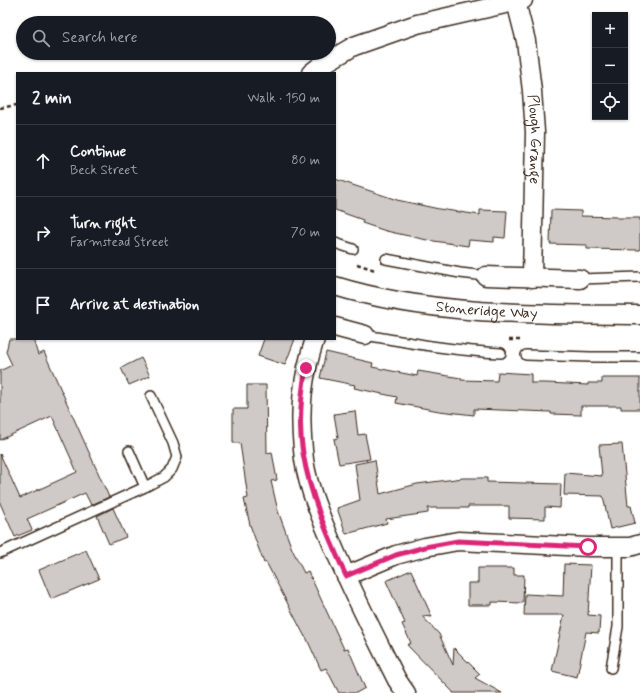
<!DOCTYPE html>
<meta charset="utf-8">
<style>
body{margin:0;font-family:Mynerve,sans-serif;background:#242831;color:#f1f3f6}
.controls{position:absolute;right:12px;top:12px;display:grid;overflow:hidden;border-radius:0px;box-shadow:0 1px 3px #0004}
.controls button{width:36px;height:36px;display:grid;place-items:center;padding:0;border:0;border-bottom:1px solid #363941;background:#171b24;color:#f1f3f6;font:20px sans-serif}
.stop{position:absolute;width:12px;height:12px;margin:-9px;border:3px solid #db2777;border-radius:50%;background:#fff}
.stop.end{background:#db2777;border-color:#fff;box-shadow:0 1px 4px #0008}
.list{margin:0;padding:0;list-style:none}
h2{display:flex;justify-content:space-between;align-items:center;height:52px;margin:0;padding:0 16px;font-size:17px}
h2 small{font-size:13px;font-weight:400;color:#9ea1a6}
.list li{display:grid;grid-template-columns:26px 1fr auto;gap:12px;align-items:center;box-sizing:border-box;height:72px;padding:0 16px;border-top:1px solid #363941}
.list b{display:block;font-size:15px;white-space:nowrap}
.list p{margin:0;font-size:13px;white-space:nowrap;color:#9ea1a6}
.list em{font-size:13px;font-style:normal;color:#9ea1a6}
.icon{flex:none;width:22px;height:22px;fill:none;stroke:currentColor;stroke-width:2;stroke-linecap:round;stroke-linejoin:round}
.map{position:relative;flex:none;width:640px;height:693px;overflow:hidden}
.search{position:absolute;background:#171b24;box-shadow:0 1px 3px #0004;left:16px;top:16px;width:320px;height:44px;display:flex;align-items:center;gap:10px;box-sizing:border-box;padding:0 14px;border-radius:22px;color:#9ea1a6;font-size:15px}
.panel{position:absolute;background:#171b24;box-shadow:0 1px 3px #0004;left:16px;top:72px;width:320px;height:268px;border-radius:0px}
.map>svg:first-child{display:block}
.building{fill:#cfcac7;stroke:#3b2a1e}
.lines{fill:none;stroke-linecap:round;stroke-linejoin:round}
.lane-casing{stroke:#3b2a1e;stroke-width:12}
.street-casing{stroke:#3b2a1e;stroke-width:21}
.path{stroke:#3b2a1e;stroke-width:2.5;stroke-dasharray:4 3;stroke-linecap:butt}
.lane{stroke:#fff;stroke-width:9}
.street{stroke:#fff;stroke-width:18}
.route{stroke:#db2777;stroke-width:5}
.labels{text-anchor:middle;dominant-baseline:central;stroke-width:4;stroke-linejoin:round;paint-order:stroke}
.street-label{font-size:15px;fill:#3b2a1e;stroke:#fff}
</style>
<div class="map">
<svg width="640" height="693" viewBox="0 0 640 693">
<rect width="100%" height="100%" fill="#fff"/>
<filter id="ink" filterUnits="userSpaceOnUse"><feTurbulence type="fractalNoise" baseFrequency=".025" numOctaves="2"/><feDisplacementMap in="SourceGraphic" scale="8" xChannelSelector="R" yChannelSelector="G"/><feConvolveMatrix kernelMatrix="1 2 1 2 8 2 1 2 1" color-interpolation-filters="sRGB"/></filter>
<g filter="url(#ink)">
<path class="building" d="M335,179L397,200L439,209L480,215V210L507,211L505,238L494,237V242L469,240L468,246L427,240L386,231L362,223L363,220L335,210Z
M551,210L581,211V216L617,217V218H640V250L587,249V245L550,244Z
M9,339H33L38,355L44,352L109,497L91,505L85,493L27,519L32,530L15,537L0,503V454L20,498L77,472L52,416L0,440V371L12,365L6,352Z
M264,339H295L285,365L258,356Z
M326,352L373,363L372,367L417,376L418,371L461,378V380L497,381L498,372L531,374V383H546L588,385V383H602V378H640V409H621V406H581V415L551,414V412L474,409V415L439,411L396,403L397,397L354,388L355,385L320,378Z
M141,358L150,376L129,385L121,368Z
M247,385H266L267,453L272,452L277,480L271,481L278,511L292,549L304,573L308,571L344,649L348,648L365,688L356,693H339L326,668L321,670L306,637H305L266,562L264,563L250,525L244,499L248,498L240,443H233V409H247Z
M355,411L358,435L365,434L370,459L339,464L334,439L338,438L334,414Z
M622,444L628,506H631L635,523L610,529L603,496L564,495L565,473L602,476L599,445Z
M375,460L380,494L417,484L463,478H487V482L561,484L560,508L545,507V519L509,518V506H468V508H428V513L386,519L387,523L346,534L337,508L360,500L355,464Z
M113,508L126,537L109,544L97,516Z
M86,550L99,579L51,599L39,570Z
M564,564L591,565L588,615L600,616L599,633L586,632L577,677L552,671L564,615H524L525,594L563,596Z
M478,568H514V575H524L523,603L492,602V605H468V583H478Z
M411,570L432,617L422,616L439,634L453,665L454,648L480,674L475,678L502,693H453V692L407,645L411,643L402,624L405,623L386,581Z"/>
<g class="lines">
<defs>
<path id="lane" d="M335,243L353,249
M386,259L460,273L486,276
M580,279L640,277
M365,335C411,343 455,351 501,353
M526,355L591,357H640
M129,451L145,487
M0,553L145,487L164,477L172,469L177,457L173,443L151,396
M611,668L618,627V547"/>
<g id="street">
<path id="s1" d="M516,2L526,41L532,91L535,132L532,278"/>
<path d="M311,73L320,66L354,46L417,24L523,0"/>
<path d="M486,276L580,279"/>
<path id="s2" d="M335,286C433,316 538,314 640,315"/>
<path d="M335,327L365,335"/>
<path d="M315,339C302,378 299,409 303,450C305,479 317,508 328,534C348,584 373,632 397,680L406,693"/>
<path d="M346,576L396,555L425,547L458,541L588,547H630L640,544"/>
</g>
</defs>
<use href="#lane" class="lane-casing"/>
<use href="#street" class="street-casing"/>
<path class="path" d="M0,108L17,105
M357,264L375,270
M509,340H522"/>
<use href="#lane" class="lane"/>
<use href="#street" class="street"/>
</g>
</g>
<g class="lines" filter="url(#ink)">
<path class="route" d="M306,368C301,395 298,425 303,453C310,496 328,536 346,576L396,555L425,547L458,541L588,547"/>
</g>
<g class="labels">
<g class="street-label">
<text stroke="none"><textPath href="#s1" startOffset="139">Plough Grange</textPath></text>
<text stroke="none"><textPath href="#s2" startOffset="154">Stoneridge Way</textPath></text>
</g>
</g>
</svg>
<div class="controls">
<button>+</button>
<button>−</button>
<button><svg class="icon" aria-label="locate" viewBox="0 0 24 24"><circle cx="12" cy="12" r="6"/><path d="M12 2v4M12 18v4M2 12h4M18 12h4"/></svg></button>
</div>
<div class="stop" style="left:588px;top:547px"></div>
<div class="stop end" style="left:306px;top:368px"></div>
<div class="search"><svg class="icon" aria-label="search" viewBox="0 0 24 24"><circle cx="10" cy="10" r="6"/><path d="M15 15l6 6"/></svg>Search here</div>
<section class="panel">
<h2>2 min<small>Walk · 150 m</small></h2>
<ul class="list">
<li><svg class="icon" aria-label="ahead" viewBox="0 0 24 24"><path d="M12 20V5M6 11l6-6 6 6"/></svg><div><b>Continue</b><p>Beck Street</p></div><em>80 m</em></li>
<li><svg class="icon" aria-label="right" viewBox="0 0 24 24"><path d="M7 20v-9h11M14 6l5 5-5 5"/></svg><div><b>Turn right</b><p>Farmstead Street</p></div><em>70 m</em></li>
<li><svg class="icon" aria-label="arrive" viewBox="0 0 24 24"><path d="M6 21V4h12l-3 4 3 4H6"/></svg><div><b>Arrive at destination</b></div></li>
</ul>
</section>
</div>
